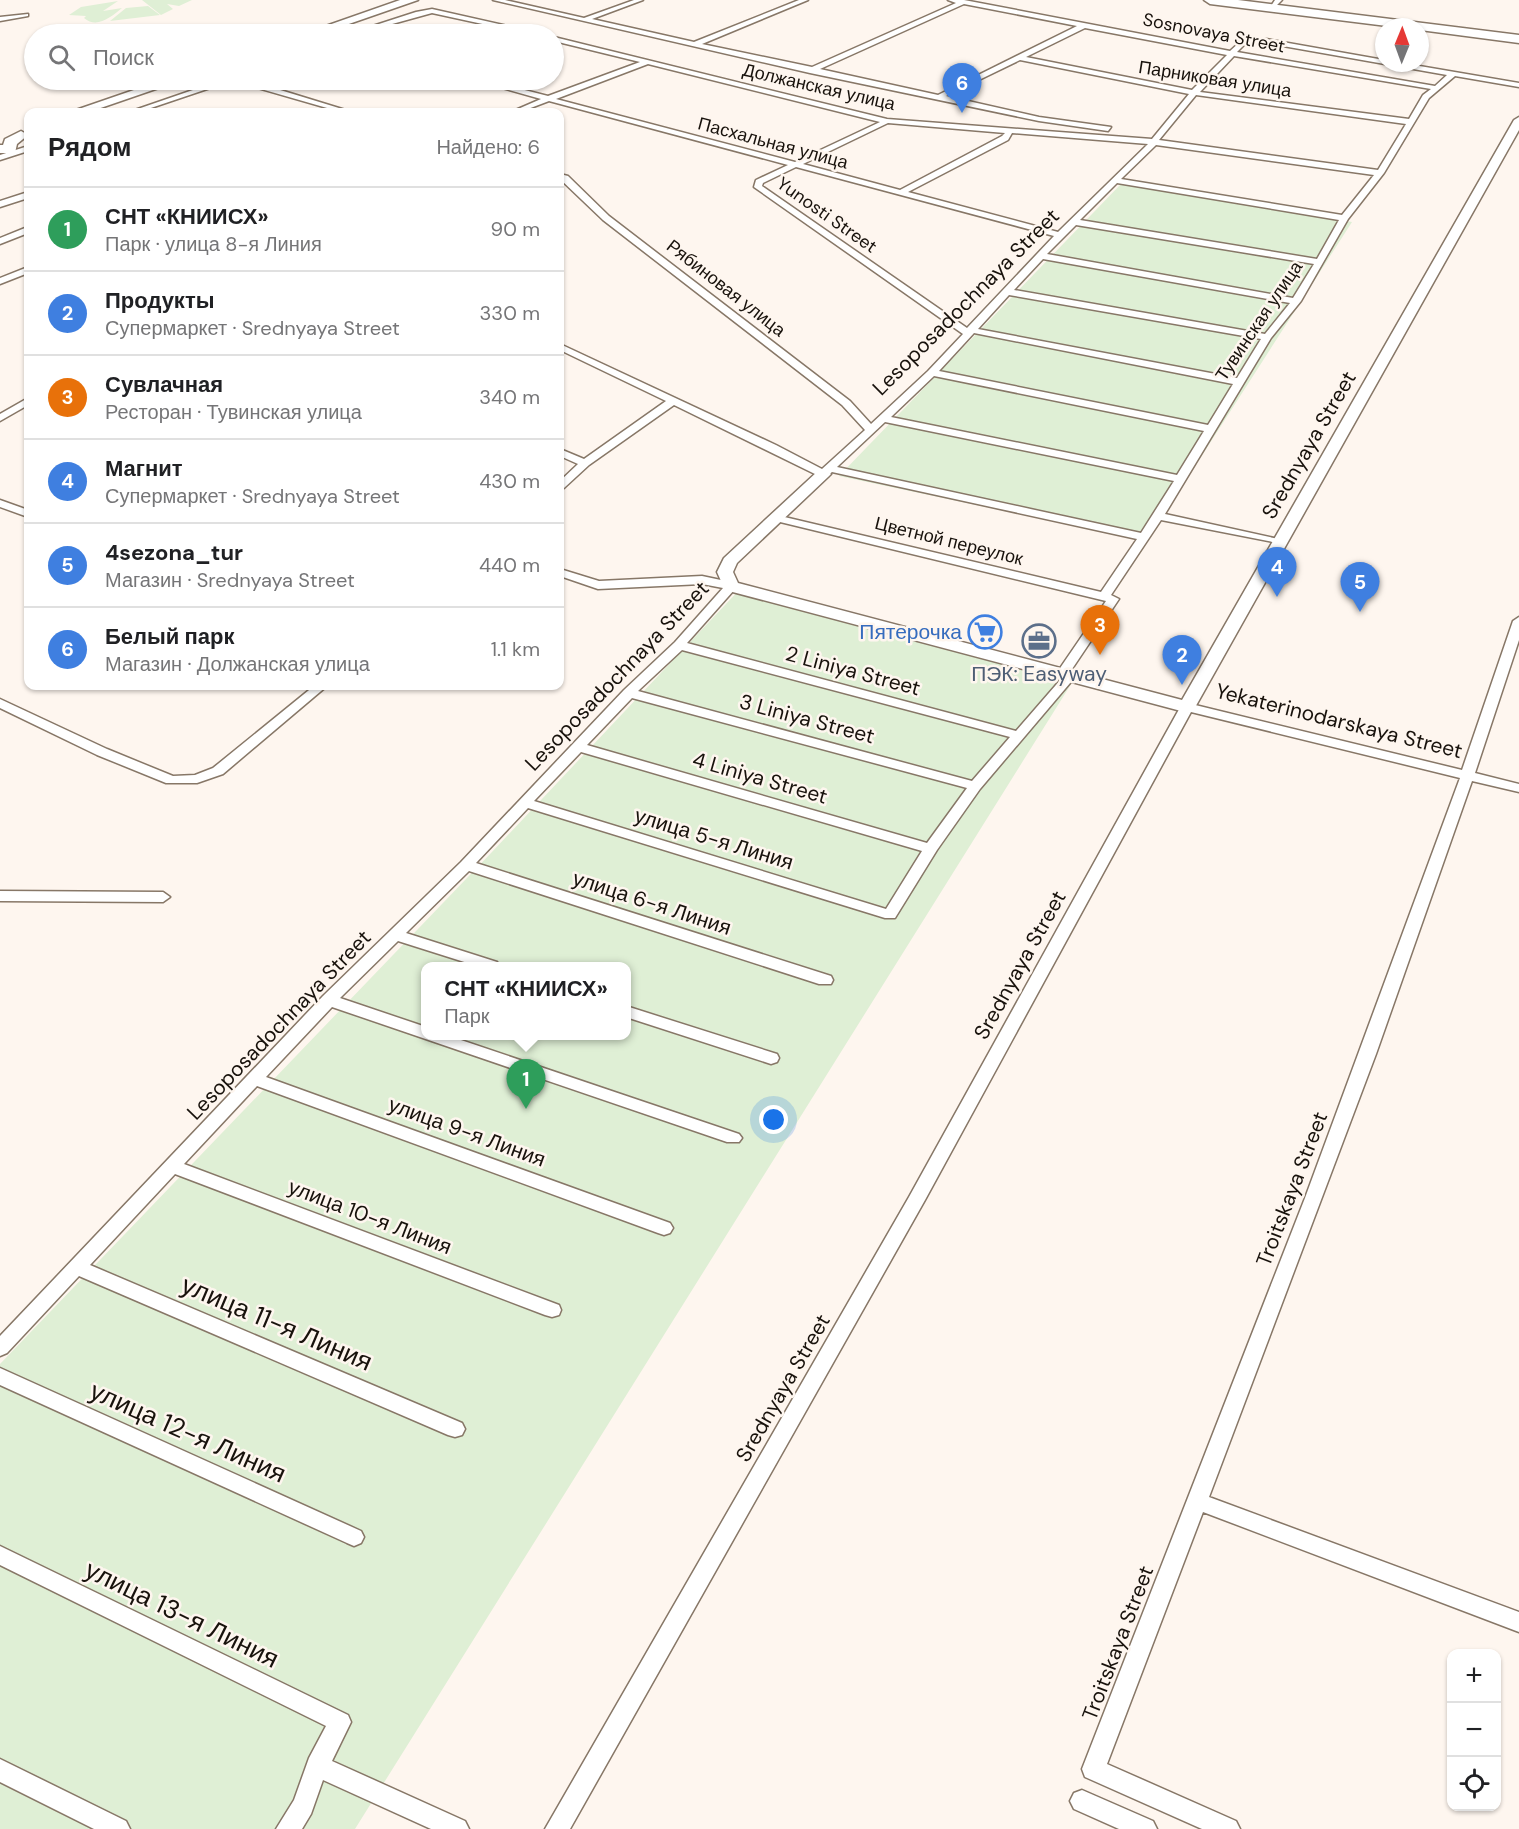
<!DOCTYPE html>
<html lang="ru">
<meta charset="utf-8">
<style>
body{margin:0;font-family:"DM Sans",sans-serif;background:#f6f6f6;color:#202124}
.controls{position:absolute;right:18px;bottom:18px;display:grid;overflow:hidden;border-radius:12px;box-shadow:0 2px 4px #0004}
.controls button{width:54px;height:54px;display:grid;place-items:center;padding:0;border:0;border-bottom:2px solid #e0e0e0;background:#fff;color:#202124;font:30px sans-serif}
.compass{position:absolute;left:1375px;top:18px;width:54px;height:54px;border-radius:50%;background:#fff;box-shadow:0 2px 4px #0004;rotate:1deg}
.you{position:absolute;left:774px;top:1120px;width:21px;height:21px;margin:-15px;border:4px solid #fff;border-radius:50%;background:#1a73e8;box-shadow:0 0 0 9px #1a73e833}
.badge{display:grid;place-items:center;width:39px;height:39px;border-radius:50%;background:#ea580c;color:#fff;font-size:20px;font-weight:700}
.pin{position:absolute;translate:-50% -50px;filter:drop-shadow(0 2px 3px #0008)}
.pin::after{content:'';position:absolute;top:32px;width:21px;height:18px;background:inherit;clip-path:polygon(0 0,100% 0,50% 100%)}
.popup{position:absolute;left:421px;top:962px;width:210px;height:78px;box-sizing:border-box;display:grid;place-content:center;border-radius:12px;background:#fff;filter:drop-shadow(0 2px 4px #0005);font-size:20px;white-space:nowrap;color:#757577}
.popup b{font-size:22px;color:#202124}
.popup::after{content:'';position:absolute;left:50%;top:100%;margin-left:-12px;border:12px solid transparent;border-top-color:#fff}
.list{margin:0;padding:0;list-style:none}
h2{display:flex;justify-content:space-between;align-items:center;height:78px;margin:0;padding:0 24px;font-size:26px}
h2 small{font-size:20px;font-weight:400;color:#757577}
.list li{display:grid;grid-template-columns:39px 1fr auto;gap:18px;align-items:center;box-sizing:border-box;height:84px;padding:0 24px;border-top:2px solid #e0e0e0}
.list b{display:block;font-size:22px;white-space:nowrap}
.list p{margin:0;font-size:20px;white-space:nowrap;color:#757577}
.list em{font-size:20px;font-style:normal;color:#757577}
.icon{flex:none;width:33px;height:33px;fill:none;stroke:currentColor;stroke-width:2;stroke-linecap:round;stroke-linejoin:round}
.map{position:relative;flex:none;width:1519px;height:1829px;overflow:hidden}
.search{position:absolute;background:#fff;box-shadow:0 2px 4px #0004;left:24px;top:24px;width:540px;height:66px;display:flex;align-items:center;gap:15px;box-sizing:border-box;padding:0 21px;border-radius:33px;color:#757577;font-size:22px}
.panel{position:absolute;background:#fff;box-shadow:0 2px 4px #0004;left:24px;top:108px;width:540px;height:582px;border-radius:12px}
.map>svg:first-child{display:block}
.green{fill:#dfefd5;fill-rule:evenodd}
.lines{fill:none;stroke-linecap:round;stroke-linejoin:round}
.street-casing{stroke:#877767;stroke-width:3}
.secondary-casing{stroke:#877767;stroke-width:3}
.highway-casing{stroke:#877767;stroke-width:3}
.street{fill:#fff;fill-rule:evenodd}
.secondary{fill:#fff;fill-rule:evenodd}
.highway{fill:#fff;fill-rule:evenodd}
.labels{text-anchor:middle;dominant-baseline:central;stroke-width:5;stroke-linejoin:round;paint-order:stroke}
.far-street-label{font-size:18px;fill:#18120c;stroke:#fef6ef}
.street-label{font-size:21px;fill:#18120c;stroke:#fef6ef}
.shop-label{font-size:21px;fill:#366cbe;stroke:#fef6ef;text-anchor:end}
.service-label{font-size:21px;fill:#4e5e75;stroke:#fef6ef}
.near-street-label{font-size:26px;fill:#18120c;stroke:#fef6ef}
</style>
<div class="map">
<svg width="1519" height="1829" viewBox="0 0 1519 1829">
<rect width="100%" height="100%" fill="#fef6ef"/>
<path class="green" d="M142,0H192L179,6L167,4L173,9L161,15Z
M118,1L103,11L122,8C111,17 97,29 84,18L86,16L69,15L81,7Z
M148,6L160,15L110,21L126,8Z
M1121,184L1352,222L1147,541L839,476Z
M742,587L1078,673L355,1829H0V1364L491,853ZM426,966H626V1036H426Z"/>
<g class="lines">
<defs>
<path id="street" d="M493,0H505L584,18L634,0H643L592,19L694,42L799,0H808L702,44L812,67L956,3L948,0H964L1230,51L1241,41L1266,39L1384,60V63H1402L1519,83V87L1455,76L1429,98L1384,173L1348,219L1301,301L1271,338L1165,514L1283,540V544L1161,520L1111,595L1119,599L1070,672L1076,676L980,789L937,850L895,918H885L528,808L476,863L831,976L833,980L831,984H819L469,871L406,933L497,962L499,966H477L398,941L340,998L426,1027V1036H449L739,1134L742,1138L739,1142H727L332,1007L266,1077L670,1223L673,1228L670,1233L664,1235L658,1233L257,1086L184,1164L559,1305L561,1310L559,1315L552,1317L545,1315L175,1174L90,1265L462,1423L465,1429L462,1435L455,1437L448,1435L79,1276L7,1353L0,1356V1336L323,996L461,862L624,690L675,642L723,588L702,584L598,589L560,576V569L599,581L702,576L735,583V589L687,643L1016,731L1062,678L1056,674L1106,601L776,521L770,518L776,515L1101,592L1137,539L832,472L827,476H819L674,405L589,465L564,488L560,489V481L578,464L560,456V449L584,459L666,401L560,350V344L776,445L822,469L865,430L842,405L603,220L560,179V174L568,176L609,216L850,401L871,424L928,371L963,334L754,187L756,180L788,165L549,101L520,112H511L541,99L474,80H485L548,96L640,62L554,41V37L887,119L1152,139L1189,94L1020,60L946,96L1039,117L1111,127L1108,131L1039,121L810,73ZM964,4L1077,26L938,95L820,69ZM1085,28L1227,55L1192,90L1026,57ZM1266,43L1447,75L1435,86L1237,52L1245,44ZM1234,56L1431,89L1423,95L1409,119L1200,92ZM648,64L880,122L795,162L556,99ZM1196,95L1406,124L1378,170L1159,140ZM888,123L1005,133L1002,136L900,190L803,164ZM1012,133L1148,144L1058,232L908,192L1008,140ZM1156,145L1374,175L1342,215L1121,179ZM796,167L1054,236L967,328L762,186L763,183ZM1117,183L1339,220L1317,259L1080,220ZM1076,225L1314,264L1293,298L1047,254ZM1043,259L1290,303L1265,334L1014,290ZM1009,295L1261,339L1237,378L978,329ZM974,333L1233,384L1208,425L939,371ZM934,376L1204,431L1177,475L891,417ZM885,422L1174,481L1141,533L837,467ZM682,650L1010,737L972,781L638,691ZM632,698L967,788L927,843L587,745ZM581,752L922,851L886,909L534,801Z
M1275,0H1282L1273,9H1269Z
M432,9L535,32L538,34H528L432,13L356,34H348L416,12Z
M28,14V16L0,21V17Z
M222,80L251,81L352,112H341L247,85L228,82L139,112H129Z
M25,147H28V151L0,160V155Z
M25,193H28V198L0,207V201Z
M25,228H28V233L0,244V238Z
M28,267V273L0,284V278Z
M28,398V405L0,421V414Z
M0,500L28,510V517L0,507Z
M1519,617V640L1475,773L1519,784V792L1472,781L1376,1054L1209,1497L1519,1612V1632L1203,1512L1107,1764L1236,1821L1240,1829H1202L1085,1777L1082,1769L1305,1198L1460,778L1191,712L925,1200L570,1829H545L909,1197L1182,704L1187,703L1462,770L1513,621Z
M314,686H327L223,774L197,783H166L97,755L0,708V699L107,749L173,776L195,775L213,768Z
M0,891L163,892L170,897L163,902L0,901Z
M626,1006L777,1054L779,1058L777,1062L771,1064L626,1017Z
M0,1368L361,1531L364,1537L361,1543L354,1546L347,1543L0,1385Z
M0,1546L348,1715L351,1722L332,1761L465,1821L469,1829H431L323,1780L311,1814L302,1829H276L294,1800L309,1758L326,1726L0,1565Z
M0,1759L126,1821L130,1829H94L0,1782Z
M1082,1790L1153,1821L1157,1829H1119L1074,1809L1070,1801L1074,1793Z"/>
<path id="secondary" d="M1519,117V130L1193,711H1181L725,590L717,572L724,558L818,471H828L831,474L828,477L737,563L733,572L738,583L1182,700L1514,120Z"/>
<path id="highway" d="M400,0H418L320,34H303Z
M1204,0H1238L1519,35V43L1420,30V27H1395L1210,4Z
M163,80H182L89,112H70Z
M21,131L28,135L17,144L15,153H0V145H3L5,139Z"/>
</defs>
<use href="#street" class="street-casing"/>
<use href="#secondary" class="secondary-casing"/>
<use href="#highway" class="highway-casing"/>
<use href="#street" class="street"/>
<use href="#secondary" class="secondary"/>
<use href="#highway" class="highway"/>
</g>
<defs>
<symbol id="supermarket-ring" viewBox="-11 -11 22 22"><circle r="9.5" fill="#fef6ef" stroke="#3f7fe0" stroke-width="1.5"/><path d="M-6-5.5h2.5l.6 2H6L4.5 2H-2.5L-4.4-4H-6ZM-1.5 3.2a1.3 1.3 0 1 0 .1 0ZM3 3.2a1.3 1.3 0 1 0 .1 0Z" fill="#3f7fe0"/></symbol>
<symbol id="office-ring" viewBox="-11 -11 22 22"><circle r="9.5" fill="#fef6ef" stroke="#5c6f8a" stroke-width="1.5"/><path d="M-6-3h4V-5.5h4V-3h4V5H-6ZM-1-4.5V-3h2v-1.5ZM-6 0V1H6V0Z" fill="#5c6f8a"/></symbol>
</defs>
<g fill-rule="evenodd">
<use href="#supermarket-ring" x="966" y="613" width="38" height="38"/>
<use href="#office-ring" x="1020" y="622" width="38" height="38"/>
</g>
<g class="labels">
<g class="far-street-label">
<text transform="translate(1214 33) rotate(11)">Sosnovaya Street</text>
<text transform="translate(1215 79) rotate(9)">Парниковая улица</text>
<text transform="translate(819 87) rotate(13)">Должанская улица</text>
<text transform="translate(773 143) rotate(15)">Пасхальная улица</text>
<text transform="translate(827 215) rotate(35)">Yunosti Street</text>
<text transform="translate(726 288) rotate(38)">Рябиновая улица</text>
<text transform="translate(1259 321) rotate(-56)">Тувинская улица</text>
<text transform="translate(949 541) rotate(14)">Цветной переулок</text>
</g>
<g class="street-label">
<text transform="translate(966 302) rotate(-45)">Lesoposadochnaya Street</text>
<text transform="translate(1309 445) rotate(-60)">Srednyaya Street</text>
<text transform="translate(853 671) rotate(15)">2 Liniya Street</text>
<text transform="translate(617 676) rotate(-46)">Lesoposadochnaya Street</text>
<text transform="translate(807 719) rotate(15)">3 Liniya Street</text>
<text transform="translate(1339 721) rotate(14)">Yekaterinodarskaya Street</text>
<text transform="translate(760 778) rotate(16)">4 Liniya Street</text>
<text transform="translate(714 839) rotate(17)">улица 5-я Линия</text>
<text transform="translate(652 903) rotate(18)">улица 6-я Линия</text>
<text transform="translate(1020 965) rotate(-61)">Srednyaya Street</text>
<text transform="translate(279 1025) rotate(-46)">Lesoposadochnaya Street</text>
<text transform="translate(467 1132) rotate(20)">улица 9-я Линия</text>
<text transform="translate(1292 1189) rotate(-69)">Troitskaya Street</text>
<text transform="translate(370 1217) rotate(21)">улица 10-я Линия</text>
<text transform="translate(783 1388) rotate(-60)">Srednyaya Street</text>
<text transform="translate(1118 1643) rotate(-69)">Troitskaya Street</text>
</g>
<g class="shop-label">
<text x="962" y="632">Пятерочка</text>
</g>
<g class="service-label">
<text x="1039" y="674">ПЭК: Easyway</text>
</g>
<g class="near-street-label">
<text transform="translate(277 1323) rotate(23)">улица 11-я Линия</text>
<text transform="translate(188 1432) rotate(24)">улица 12-я Линия</text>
<text transform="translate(182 1614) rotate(26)">улица 13-я Линия</text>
</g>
</g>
</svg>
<div class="controls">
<button>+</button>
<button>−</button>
<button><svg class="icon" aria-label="locate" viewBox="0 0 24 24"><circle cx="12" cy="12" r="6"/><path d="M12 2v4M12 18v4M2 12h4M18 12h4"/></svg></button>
</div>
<svg class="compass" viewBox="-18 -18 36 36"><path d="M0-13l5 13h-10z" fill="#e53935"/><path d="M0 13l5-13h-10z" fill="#757577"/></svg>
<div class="you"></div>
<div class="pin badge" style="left:526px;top:1109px;background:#2e9e5b">1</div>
<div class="popup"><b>СНТ «КНИИСХ»</b>Парк</div>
<div class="pin badge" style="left:1182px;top:685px;background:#3f7fe0">2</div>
<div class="pin badge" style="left:1100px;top:655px;background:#e8710a">3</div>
<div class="pin badge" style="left:1277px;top:597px;background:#3f7fe0">4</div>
<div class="pin badge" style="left:1360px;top:612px;background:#3f7fe0">5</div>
<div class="pin badge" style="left:962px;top:113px;background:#3f7fe0">6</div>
<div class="search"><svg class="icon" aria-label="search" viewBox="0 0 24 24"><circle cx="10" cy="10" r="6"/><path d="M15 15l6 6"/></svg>Поиск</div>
<section class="panel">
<h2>Рядом<small>Найдено: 6</small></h2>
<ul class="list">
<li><span class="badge" style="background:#2e9e5b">1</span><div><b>СНТ «КНИИСХ»</b><p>Парк · улица 8-я Линия</p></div><em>90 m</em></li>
<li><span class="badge" style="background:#3f7fe0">2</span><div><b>Продукты</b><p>Супермаркет · Srednyaya Street</p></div><em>330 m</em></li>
<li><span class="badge" style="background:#e8710a">3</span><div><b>Сувлачная</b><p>Ресторан · Тувинская улица</p></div><em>340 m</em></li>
<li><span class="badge" style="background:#3f7fe0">4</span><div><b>Магнит</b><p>Супермаркет · Srednyaya Street</p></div><em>430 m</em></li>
<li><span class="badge" style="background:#3f7fe0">5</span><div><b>4sezona_tur</b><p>Магазин · Srednyaya Street</p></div><em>440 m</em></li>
<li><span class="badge" style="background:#3f7fe0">6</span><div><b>Белый парк</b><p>Магазин · Должанская улица</p></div><em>1.1 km</em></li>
</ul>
</section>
</div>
